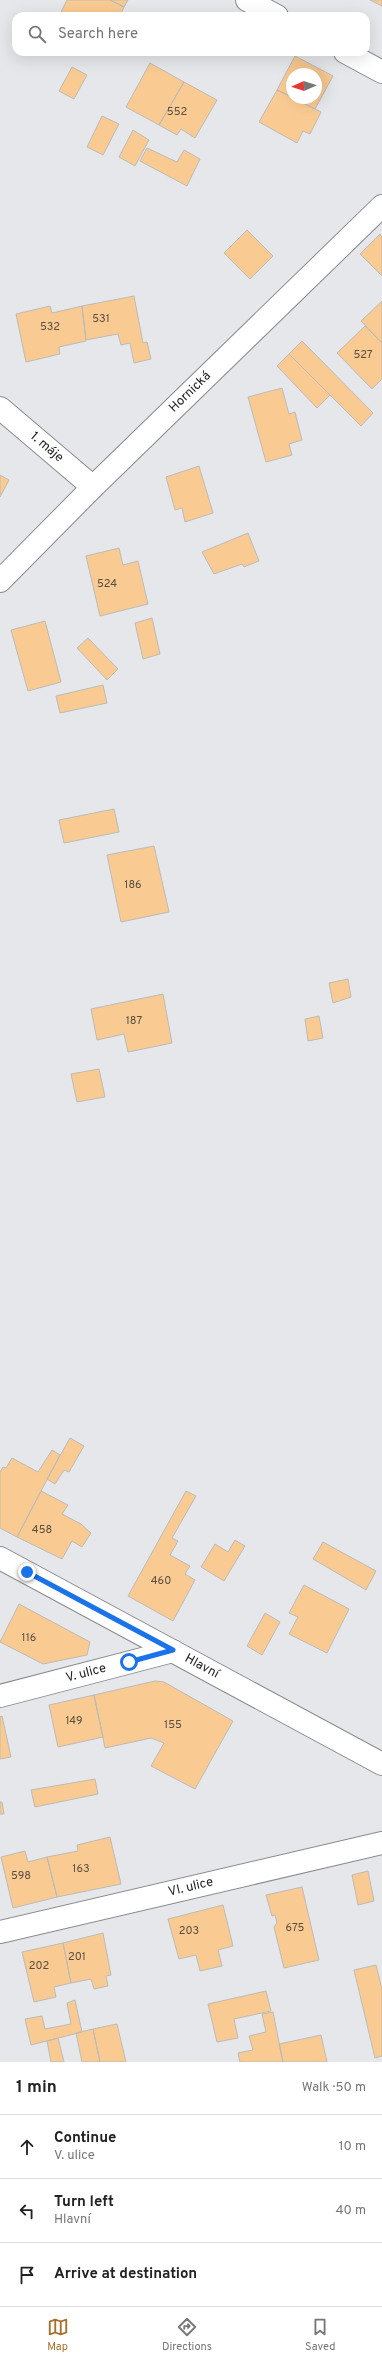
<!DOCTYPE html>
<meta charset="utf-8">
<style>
body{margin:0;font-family:Overpass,sans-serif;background:#f2f2f2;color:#222}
.compass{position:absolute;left:286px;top:68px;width:36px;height:36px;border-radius:50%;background:#fff;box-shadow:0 4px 16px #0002;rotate:267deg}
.stop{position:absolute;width:12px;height:12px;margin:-9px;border:3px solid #1a73e8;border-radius:50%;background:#fff}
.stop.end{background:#1a73e8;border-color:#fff;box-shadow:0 1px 4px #0008}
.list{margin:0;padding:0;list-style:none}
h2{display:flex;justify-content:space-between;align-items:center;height:52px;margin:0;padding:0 16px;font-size:17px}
h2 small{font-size:13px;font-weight:400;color:#767676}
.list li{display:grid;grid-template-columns:26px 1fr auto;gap:12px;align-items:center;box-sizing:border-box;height:64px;padding:0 16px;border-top:1px solid #e0e0e0}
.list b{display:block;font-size:15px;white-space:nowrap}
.list p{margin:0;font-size:13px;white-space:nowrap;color:#767676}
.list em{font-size:13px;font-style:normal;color:#767676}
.icon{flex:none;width:22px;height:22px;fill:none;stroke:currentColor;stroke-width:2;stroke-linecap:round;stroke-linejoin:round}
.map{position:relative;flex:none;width:382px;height:2062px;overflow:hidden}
.search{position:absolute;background:#fff;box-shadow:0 4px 16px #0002;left:12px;right:12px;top:12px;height:44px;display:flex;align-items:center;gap:10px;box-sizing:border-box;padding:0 14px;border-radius:12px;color:#767676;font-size:15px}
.sheet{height:244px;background:#fff}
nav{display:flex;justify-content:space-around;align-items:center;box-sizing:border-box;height:56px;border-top:1px solid #e0e0e0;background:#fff;font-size:11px;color:#767676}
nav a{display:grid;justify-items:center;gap:2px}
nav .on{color:#a66e2b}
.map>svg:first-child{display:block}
.building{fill:#f9ca91;stroke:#bdbbb7}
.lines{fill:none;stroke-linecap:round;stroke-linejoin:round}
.street-casing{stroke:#8a8b8e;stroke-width:24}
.secondary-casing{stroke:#8a8b8e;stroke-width:24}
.street{stroke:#fff;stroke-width:22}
.secondary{stroke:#fff;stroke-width:22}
.route{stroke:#1a73e8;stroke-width:5}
.labels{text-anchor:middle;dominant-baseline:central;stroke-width:3;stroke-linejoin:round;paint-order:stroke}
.number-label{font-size:11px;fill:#594e41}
.street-label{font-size:13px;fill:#242426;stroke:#e5e7ea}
</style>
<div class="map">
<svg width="382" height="2062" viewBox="0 0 382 2062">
<rect width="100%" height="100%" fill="#e5e7ea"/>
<path class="building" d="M67,0H110L124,7L120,16H59Z
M110,0H128L124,7Z
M370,0H382V6Z
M295,56L333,76L315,109L293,98H316V74H292V97L277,90Z
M150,63L184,82L159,125L126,107Z
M72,67L87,75L74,99L59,91Z
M184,82L217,100L195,138L181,129L177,135L159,125Z
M277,90L321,112L310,134L303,131L297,143L259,122Z
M102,116L119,124L103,155L87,147Z
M133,130L149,140L135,166L119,157Z
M147,148L177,162L184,150L200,159L187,186L140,161Z
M247,230L273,256L250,279L224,253Z
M380,234L382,237V276L360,254Z
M134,296L143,343L147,342L151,359L134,363L130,343L121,345L118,334L86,340L82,306Z
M382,301V343L361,321Z
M50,306L52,313L82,306L86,341L59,347L60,354L26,362L16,314Z
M365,326L382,343V379L372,389L337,353Z
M302,341L373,413L361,426L289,354Z
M289,354L330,395L317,408L277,366Z
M282,388L289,414L295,412L302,440L289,444L292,455L266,462L248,397Z
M199,466L213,513L185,522L182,508L175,510L166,477Z
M0,475L9,480L0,497Z
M248,533L259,561L244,567L242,564L214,574L202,552Z
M119,548L123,565L138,561L148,604L100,616L86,556Z
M152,618L160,654L143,659L135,623Z
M45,621L61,682L28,691L11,630Z
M88,638L118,669L107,680L77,648Z
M103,685L107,703L60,713L56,696Z
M114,809L119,832L64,843L59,820Z
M154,846L169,912L121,922L107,855Z
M348,979L351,997L333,1003L329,983Z
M163,994L172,1043L128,1052L124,1034L97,1040L91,1009Z
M319,1016L323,1038L308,1041L305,1019Z
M99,1069L105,1097L77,1102L71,1074Z
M70,1438L84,1446L69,1472L64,1470L55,1484L47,1479Z
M52,1450L60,1455L17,1537L0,1528V1472L3,1467L6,1468L12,1458L38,1472Z
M41,1491L68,1505L62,1514L81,1524L91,1533L82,1547L72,1541L62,1559L17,1537Z
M186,1491L196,1496L172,1538L178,1541L170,1555L190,1566L185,1574L195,1580L173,1621L128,1596Z
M235,1540L245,1546L224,1581L201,1567L215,1544L228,1552Z
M323,1542L376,1571L366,1590L313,1559Z
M304,1585L349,1609L327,1653L289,1634L298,1617L289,1613Z
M19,1604L90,1642L87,1655L43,1664L0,1642Z
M265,1613L280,1622L262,1655L247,1646Z
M155,1681L164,1682L233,1721L195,1789L151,1766L164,1743L151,1738L105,1748L94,1695Z
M94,1695L103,1737L58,1747L49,1705Z
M2,1716L11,1757L0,1759V1717Z
M95,1779L98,1794L35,1807L31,1790Z
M0,1802H2L4,1814H0Z
M110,1837L121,1884L57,1897L47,1857L78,1851L77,1845Z
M25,1851L28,1862L47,1857L57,1897L13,1908L1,1857Z
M368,1871L374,1901L358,1905L352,1875Z
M302,1887L319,1960L284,1968L274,1927L277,1923L275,1915L272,1916L266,1895Z
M223,1905L233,1946L218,1950L222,1966L200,1971L196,1955L179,1959L168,1919Z
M103,1933L111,1975L106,1976L108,1986L94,1989L91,1979L71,1983L63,1943Z
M63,1943L71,1983L54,1987L56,1997L34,2002L22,1952Z
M376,1965L382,1989V2056L375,2058L354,1970Z
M266,1991L271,2011L234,2019L238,2038L217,2042L208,2004Z
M75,2000L82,2032L31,2045L25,2019L42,2016L45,2029L71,2024L67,2003Z
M273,2012L283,2062H240L238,2053L253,2050L249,2036L266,2032L262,2014Z
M117,2024L126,2062H100L93,2029Z
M93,2029L100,2062H82L76,2033Z
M321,2035L327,2062H283L279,2044Z
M58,2038L64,2062H51L47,2041Z"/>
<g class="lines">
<defs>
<g id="street">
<path d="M247,0L277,16"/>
<path d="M345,52L382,72"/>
<path id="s1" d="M0,408L93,487"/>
<path id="s2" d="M0,581L93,487L382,206"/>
<path id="s3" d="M0,1696L173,1651"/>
<path id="s4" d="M0,1932L382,1843"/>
</g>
<g id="secondary">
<path id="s5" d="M0,1558L382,1764"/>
</g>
</defs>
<use href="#street" class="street-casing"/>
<use href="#secondary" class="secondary-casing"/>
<use href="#street" class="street"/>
<use href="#secondary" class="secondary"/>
</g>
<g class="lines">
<path class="route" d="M27,1572L173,1650L129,1662"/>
</g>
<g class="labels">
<g class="number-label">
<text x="177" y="112">552</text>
<text x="101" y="319">531</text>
<text x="50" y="327">532</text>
<text x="363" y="355">527</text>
<text x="107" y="584">524</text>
<text x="133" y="885">186</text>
<text x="134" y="1021">187</text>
<text x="42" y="1530">458</text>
<text x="161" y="1581">460</text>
<text x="29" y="1638">116</text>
<text x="74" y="1721">149</text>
<text x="173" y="1725">155</text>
<text x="81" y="1869">163</text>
<text x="21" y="1876">598</text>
<text x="295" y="1928">675</text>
<text x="189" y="1931">203</text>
<text x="77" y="1957">201</text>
<text x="39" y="1966">202</text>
</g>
<g class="street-label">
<text stroke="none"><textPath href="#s2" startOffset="268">Hornická</textPath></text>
<text stroke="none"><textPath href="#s1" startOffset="61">1. máje</textPath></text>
<text stroke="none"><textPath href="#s5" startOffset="229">Hlavní</textPath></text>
<text stroke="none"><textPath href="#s3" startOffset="89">V. ulice</textPath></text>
<text stroke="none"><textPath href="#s4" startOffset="196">VI. ulice</textPath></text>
</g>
</g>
</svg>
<svg class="compass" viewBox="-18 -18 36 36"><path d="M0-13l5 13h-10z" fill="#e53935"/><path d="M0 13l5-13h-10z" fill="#767676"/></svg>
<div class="stop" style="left:129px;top:1662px"></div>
<div class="stop end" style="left:27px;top:1572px"></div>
<div class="search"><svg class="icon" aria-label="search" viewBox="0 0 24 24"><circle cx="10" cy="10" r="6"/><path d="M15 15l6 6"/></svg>Search here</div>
</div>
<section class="sheet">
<h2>1 min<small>Walk · 50 m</small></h2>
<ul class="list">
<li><svg class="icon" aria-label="ahead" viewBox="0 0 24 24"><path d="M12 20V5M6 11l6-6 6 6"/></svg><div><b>Continue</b><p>V. ulice</p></div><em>10 m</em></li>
<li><svg class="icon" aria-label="left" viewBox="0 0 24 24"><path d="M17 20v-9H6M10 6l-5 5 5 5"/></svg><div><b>Turn left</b><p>Hlavní</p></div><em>40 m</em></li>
<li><svg class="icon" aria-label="arrive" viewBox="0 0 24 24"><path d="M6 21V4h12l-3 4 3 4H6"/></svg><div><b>Arrive at destination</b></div></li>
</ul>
</section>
<nav>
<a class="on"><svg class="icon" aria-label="map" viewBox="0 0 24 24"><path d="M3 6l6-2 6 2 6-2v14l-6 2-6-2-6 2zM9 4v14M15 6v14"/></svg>Map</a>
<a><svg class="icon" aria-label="directions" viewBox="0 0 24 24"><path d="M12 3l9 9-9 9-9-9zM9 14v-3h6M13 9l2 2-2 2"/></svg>Directions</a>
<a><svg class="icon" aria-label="saved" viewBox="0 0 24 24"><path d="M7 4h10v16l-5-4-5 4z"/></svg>Saved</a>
</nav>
